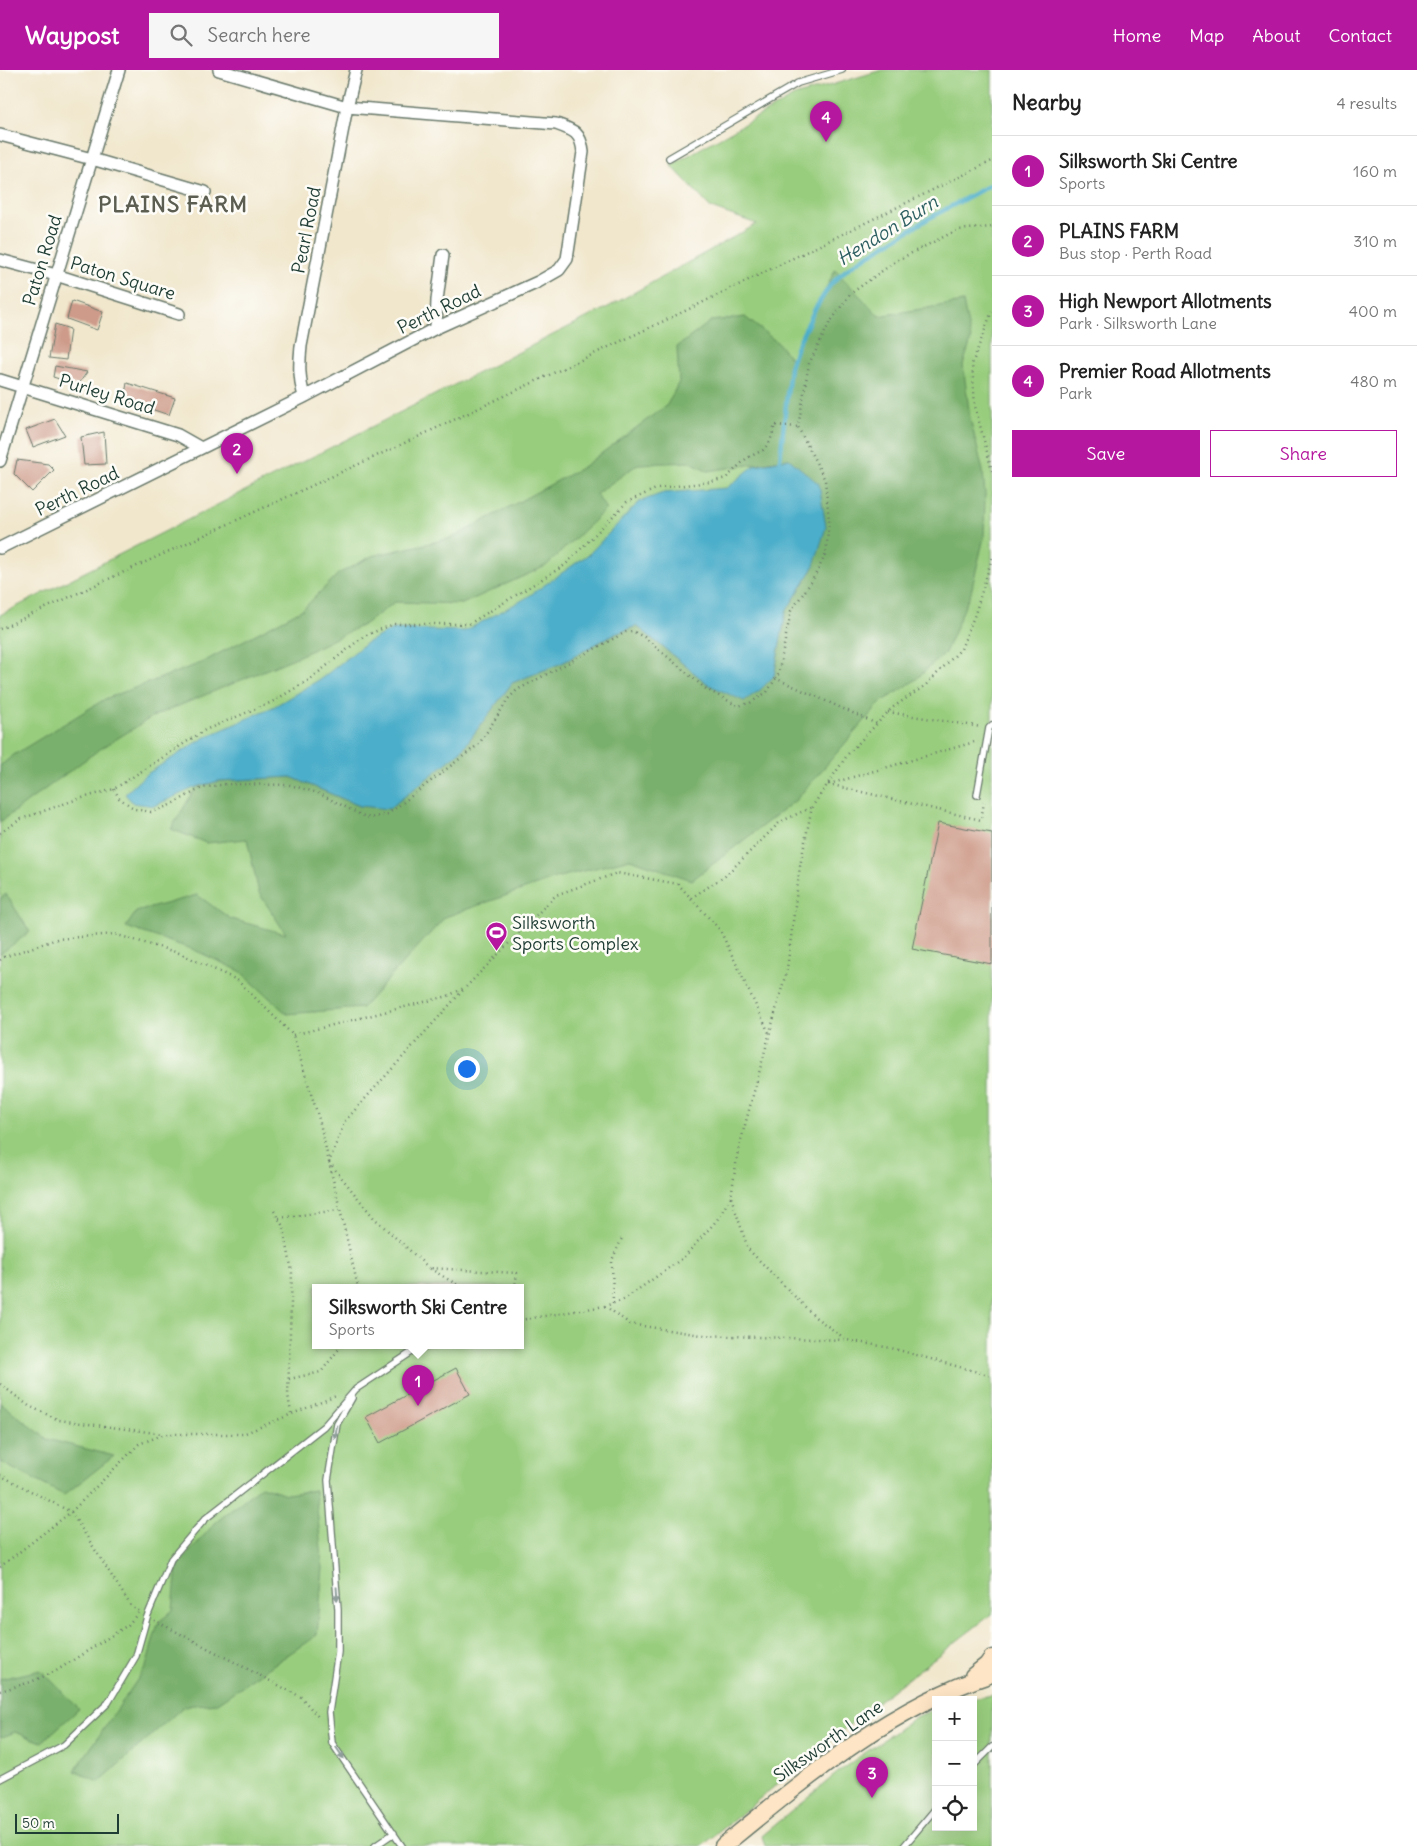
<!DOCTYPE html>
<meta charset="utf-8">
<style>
body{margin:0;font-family:Delius,sans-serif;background:#f6f6f6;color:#222}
.controls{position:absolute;right:15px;bottom:15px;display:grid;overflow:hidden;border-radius:0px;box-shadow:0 5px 20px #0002}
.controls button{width:45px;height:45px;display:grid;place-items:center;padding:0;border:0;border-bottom:1px solid #e0e0e0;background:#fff;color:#222;font:25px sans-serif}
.scale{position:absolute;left:15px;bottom:12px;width:104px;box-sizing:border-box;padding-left:5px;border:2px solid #1f3d34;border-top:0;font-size:14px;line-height:18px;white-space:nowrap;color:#1f3d34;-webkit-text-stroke:4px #fdfcf7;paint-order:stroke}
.you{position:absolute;left:466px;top:998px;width:18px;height:18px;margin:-12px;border:4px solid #fff;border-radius:50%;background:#1a73e8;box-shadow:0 0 0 8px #1a73e833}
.badge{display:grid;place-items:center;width:32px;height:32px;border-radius:50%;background:#b5179e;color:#fff;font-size:16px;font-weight:700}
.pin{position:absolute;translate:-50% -41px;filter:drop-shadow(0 1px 2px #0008)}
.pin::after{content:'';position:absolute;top:26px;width:18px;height:15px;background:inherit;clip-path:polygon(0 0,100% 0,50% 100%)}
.popup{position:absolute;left:312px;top:1214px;width:212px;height:65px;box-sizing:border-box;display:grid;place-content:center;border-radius:0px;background:#fff;filter:drop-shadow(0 1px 4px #0005);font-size:16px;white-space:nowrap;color:#767676}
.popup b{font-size:19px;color:#222}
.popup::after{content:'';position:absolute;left:50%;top:100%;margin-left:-10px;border:10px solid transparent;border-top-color:#fff}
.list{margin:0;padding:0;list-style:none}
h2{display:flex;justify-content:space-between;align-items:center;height:65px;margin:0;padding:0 20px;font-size:21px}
h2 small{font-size:16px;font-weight:400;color:#767676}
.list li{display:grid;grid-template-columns:32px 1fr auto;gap:15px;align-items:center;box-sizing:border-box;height:70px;padding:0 20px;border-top:1px solid #e0e0e0}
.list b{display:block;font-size:19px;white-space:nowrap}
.list p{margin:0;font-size:16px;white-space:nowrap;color:#767676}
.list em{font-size:16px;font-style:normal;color:#767676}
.actions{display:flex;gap:10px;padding:15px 20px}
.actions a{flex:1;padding:11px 0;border:1px solid #b5179e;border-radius:0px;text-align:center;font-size:18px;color:#b5179e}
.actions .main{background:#b5179e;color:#fff}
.icon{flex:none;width:28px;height:28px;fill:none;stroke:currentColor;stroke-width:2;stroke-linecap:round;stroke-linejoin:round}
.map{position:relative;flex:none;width:992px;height:1776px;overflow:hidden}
header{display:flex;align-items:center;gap:30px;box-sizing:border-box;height:70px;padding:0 25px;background:#b5179e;color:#fff}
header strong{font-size:24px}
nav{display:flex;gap:28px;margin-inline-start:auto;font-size:18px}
.search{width:350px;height:45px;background:#f6f6f6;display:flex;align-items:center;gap:12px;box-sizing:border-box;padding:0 18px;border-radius:0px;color:#767676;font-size:19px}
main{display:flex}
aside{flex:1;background:#fff}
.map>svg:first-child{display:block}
.green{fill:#99cd7e;stroke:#5c8559;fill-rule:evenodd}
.forest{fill:#7ab06d;stroke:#4c7650}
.water{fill:#4baeca;stroke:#35767f}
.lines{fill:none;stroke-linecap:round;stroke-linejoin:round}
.stream{stroke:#4baeca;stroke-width:4.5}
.building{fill:#ce9b8a}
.lane-casing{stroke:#68786a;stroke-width:8}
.street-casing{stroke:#68786a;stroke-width:14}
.secondary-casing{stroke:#68786a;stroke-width:19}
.path{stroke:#68786a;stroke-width:2.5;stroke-dasharray:1 4;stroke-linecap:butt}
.lane{stroke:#fff;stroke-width:5.5}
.street{stroke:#fff;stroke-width:11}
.secondary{stroke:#fde5c5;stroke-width:16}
.oneway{fill:#8f9e9a}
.labels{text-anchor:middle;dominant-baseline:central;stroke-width:5;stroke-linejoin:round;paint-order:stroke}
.street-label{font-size:18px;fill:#1f3d34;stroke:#fdfcf7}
.poi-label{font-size:18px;fill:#1f3d34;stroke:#fdfcf7;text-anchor:start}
.water-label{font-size:19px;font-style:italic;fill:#2c5f61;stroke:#fdfcf7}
.district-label{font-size:22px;font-weight:bold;letter-spacing:1px;fill:#5c5e52;stroke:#fdfcf7}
</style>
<header>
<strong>Waypost</strong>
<div class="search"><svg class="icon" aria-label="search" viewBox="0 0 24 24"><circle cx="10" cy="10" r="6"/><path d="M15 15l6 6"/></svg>Search here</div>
<nav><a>Home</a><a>Map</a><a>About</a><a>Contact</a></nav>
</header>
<main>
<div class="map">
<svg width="992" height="1776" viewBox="0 0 992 1776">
<rect width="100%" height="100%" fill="#fdfcf7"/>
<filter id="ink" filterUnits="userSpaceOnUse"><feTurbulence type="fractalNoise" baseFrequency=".02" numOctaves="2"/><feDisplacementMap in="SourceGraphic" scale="10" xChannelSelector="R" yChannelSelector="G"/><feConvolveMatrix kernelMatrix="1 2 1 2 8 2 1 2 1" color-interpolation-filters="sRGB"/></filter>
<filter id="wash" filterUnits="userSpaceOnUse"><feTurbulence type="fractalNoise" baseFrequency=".0096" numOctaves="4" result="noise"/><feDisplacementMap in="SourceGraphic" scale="20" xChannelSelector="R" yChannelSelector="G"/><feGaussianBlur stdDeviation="1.12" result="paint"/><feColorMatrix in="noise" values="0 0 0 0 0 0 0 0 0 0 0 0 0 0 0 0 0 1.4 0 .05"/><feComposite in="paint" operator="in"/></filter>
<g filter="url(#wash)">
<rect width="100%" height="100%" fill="#f1e7cd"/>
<path class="green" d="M882,0H992V1544L881,1629L702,1776H0V545L610,236L757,154L711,138L671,95L794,26ZM316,1217H520V1275H316Z
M992,1625V1776H765L762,1766L842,1699L917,1646L936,1639V1757H973V1630H967Z"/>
<path class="forest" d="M835,200L879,246L963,232L971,270L963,295L970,348L983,401L985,425L984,467L971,522L945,583L914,611L880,633L796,730L692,810L630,789L556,808L445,847L362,938L287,944L240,901L192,879L126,857L136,842L197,825L231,849L286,864L259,823L247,769L206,773L171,759L196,717L219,711L291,707L360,736L461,681L512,613L564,592L612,565L637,556L709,615L774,606L786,541L813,499L789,389L708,401L691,392L638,394L596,424L606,439L546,496L462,534L395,532L365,554L299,586L152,647L97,681L0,752V696L15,684L105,629L201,593L303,539L338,504L372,486L452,468L583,397L667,335L679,312L677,277L711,251L745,247L778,273L791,289Z
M6,824L30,862L0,884V829Z
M0,1332L47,1369L114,1386L64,1425L0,1392Z
M261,1416L287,1424L315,1420L323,1498L317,1565L217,1633L184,1636L99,1712L75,1701L146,1597L158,1553L173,1540L177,1496L215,1453Z
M41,1600L79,1639L42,1672L15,1662L0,1668V1609Z"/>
<path class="water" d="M789,389L819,414L826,457L813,499L786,541L774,606L760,620L744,631L709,615L637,556L612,565L564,592L512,613L461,681L389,739L360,736L291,707L219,711L196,717L154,736L133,733L125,724L145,705L204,668L275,636L322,608L366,573L393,559L465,561L526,528L589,484L639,432L663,423L727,418L755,395Z"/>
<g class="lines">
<path class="stream" d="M780,390L790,297L797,276L815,239L831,214L846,200L857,192L926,150L992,114"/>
</g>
<g id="blocks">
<path class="building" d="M72,231L103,242L97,260L67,249Z
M55,254L70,259L66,290L49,288Z
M55,296L87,302L78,315L53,307Z
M127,313L175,328L169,345L124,330Z
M55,349L65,365L33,377L26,360Z
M104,362L106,394L84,395L81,367Z
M17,390L48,394L54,400L32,422L14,404Z
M938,753L992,763V894L912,879Z
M456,1298L470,1324L380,1373L366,1347Z"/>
</g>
</g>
<g filter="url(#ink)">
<use href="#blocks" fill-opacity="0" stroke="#68786a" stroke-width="1"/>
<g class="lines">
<defs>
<path id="lane" d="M669,88L798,13L842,0
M977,725L989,658L992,655
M352,1328L337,1354L328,1410L338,1539V1582L329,1642L332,1673L402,1776
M973,1696L992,1677
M0,1709L64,1675L108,1633L136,1586L147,1547L171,1489L205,1449L324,1356L356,1319L415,1280L428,1275
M375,1776L394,1763
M904,1776L936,1738"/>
<path id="street" d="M0,65L92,89L205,122
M0,190L56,205L179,244
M436,258L437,230L443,185
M0,310L178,365L201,378
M304,327C299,309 299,295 301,276L347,37L356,0
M0,391L119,0
M0,478L304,327L436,258L538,212L559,200L567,189L583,82C581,62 573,60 556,54L347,37L219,0"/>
<path id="secondary" d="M973,1606L987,1595L992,1588
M723,1776C805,1709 890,1637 992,1604"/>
</defs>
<use href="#lane" class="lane-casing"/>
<use href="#street" class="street-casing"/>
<use href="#secondary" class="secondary-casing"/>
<path class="path" d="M992,241L972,294L975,336L992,401
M992,488L975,544L961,579L926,615L892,638L848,684L812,737L800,796L787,899L738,1081L731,1127L748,1179L815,1247L847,1270L891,1278L992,1306
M0,559L409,371L685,241L992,91
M775,608L877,654
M888,642L981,657
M828,714L981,750L984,732
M829,714L978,671
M114,719L119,728L135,739L151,742L168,736L202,718L227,714L290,715L318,723L361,745L370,748L388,744L479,674L509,628L517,620L626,562L632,561L644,567L706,619L738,636L750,633L767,622L778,605L791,541L812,511L826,484L829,451L825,410L798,357L809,294L829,254L850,224L896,191L957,160L992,157
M0,763L21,749L72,731L114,719L205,660L272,632L309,610L364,566L394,554H469L565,495L627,432L658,418L711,412L726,408L747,388L763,380L770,372L775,355L798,357
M691,828L725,806L780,752L812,737
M0,890L4,887L57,869L114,864L179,883L237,910L293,965L319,1049L358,1217
M293,965L448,926L466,917L556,825L617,803L678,814L720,860L769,963
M274,1141L284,1158L292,1202L288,1325L291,1343
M279,1148L339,1140
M429,1198L374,1148L329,1092L345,1051L464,919
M461,1217L429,1198L517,1203L515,1217
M613,1233L612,1190L623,1166
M605,1236L630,1254L701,1265L845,1270
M520,1250L605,1236L623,1230L683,1188L717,1150L731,1127
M289,1309L321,1302L342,1275
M0,1314L29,1336L59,1350L163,1364
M0,1405L71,1442L131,1536L139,1541
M0,1497L71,1442L139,1374L165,1364H243L336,1326
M154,1550L301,1627L320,1649
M0,1621L31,1612L56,1601L128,1555L138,1543"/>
<use href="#lane" class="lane"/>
<use href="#street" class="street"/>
<use href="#secondary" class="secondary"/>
</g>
<defs><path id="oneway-solid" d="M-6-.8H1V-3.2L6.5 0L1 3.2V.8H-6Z" transform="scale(1.25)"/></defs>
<g class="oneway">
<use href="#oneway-solid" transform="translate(336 1362) rotate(100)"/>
<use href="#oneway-solid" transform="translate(337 1524) rotate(86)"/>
<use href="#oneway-solid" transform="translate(340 1683) rotate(56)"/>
</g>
</g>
<defs>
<symbol id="stadium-pin" viewBox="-11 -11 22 30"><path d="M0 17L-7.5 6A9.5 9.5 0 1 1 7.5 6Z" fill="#b5179e" stroke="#fdfcf7"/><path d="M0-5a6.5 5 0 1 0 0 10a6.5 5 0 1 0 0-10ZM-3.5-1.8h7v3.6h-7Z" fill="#fff"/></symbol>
</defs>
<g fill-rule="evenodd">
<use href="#stadium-pin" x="484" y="850" width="25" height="34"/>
</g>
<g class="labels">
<g class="street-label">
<text transform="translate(306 160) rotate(-79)">Pearl Road</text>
<text transform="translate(42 190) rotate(-73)">Paton Road</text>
<text transform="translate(123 208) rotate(17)">Paton Square</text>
<text transform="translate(439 239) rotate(-26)">Perth Road</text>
<text transform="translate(107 324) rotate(17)">Purley Road</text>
<text transform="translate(77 421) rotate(-26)">Perth Road</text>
<text transform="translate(828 1671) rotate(-35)">Silksworth Lane</text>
</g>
<g class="poi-label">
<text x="512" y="852">Silksworth<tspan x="512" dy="21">Sports Complex</tspan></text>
</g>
<g class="water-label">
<text transform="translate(887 160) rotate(-32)">Hendon Burn</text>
</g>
<g class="district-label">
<text x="173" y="134">PLAINS FARM</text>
</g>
</g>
</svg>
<div class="controls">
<button>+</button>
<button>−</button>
<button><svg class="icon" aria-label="locate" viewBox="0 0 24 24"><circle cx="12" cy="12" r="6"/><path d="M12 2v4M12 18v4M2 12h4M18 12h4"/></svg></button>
</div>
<div class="scale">50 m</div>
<div class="you"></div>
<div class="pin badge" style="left:418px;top:1336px">1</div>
<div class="popup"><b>Silksworth Ski Centre</b>Sports</div>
<div class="pin badge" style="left:237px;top:404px">2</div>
<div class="pin badge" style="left:872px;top:1728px">3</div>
<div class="pin badge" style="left:826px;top:72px">4</div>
</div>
<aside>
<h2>Nearby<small>4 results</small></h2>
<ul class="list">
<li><span class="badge">1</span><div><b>Silksworth Ski Centre</b><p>Sports</p></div><em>160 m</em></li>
<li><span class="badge">2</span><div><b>PLAINS FARM</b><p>Bus stop · Perth Road</p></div><em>310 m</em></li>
<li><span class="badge">3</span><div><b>High Newport Allotments</b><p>Park · Silksworth Lane</p></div><em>400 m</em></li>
<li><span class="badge">4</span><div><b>Premier Road Allotments</b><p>Park</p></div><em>480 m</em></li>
</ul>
<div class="actions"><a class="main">Save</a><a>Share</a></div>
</aside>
</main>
